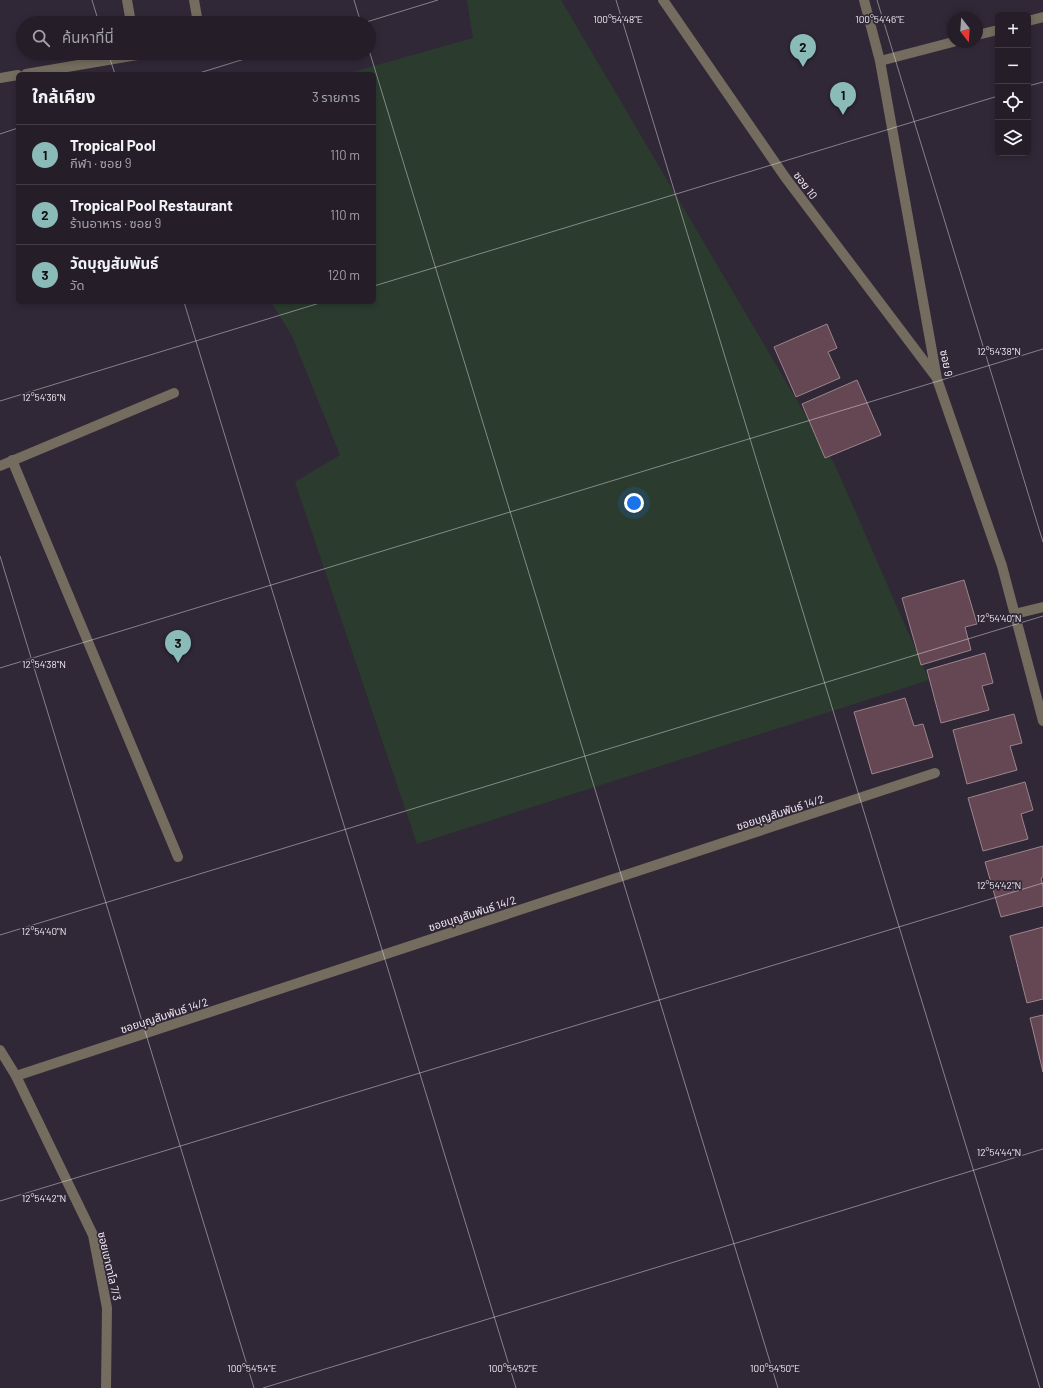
<!DOCTYPE html>
<html lang="th">
<meta charset="utf-8">
<style>
body{margin:0;font-family:Barlow,"Noto Sans Thai",sans-serif;background:#312b35;color:#f1f3f6}
.controls{position:absolute;right:12px;top:12px;display:grid;overflow:hidden;border-radius:6px;box-shadow:0 2px 6px #0003}
.controls button{width:36px;height:36px;display:grid;place-items:center;padding:0;border:0;border-bottom:1px solid #423c46;background:#251e29;color:#f1f3f6;font:20px sans-serif}
.compass{position:absolute;left:947px;top:12px;width:36px;height:36px;border-radius:50%;background:#251e29;box-shadow:0 2px 6px #0003;rotate:163deg}
.you{position:absolute;left:634px;top:503px;width:14px;height:14px;margin:-10px;border:3px solid #fff;border-radius:50%;background:#1a73e8;box-shadow:0 0 0 6px #1a73e833}
.badge{display:grid;place-items:center;width:26px;height:26px;border-radius:50%;background:#8bbbb9;color:#111;font-size:13px;font-weight:700}
.pin{position:absolute;translate:-50% -33px;filter:drop-shadow(0 1px 2px #0008)}
.pin::after{content:'';position:absolute;top:21px;width:14px;height:12px;background:inherit;clip-path:polygon(0 0,100% 0,50% 100%)}
.list{margin:0;padding:0;list-style:none}
h2{display:flex;justify-content:space-between;align-items:center;height:52px;margin:0;padding:0 16px;font-size:17px}
h2 small{font-size:13px;font-weight:400;color:#a3a2a8}
.list li{display:grid;grid-template-columns:26px 1fr auto;gap:12px;align-items:center;box-sizing:border-box;height:60px;padding:0 16px;border-top:1px solid #423c46}
.list b{display:block;font-size:15px;white-space:nowrap}
.list p{margin:0;font-size:13px;white-space:nowrap;color:#a3a2a8}
.list em{font-size:13px;font-style:normal;color:#a3a2a8}
.icon{flex:none;width:22px;height:22px;fill:none;stroke:currentColor;stroke-width:2;stroke-linecap:round;stroke-linejoin:round}
.map{position:relative;flex:none;width:1043px;height:1388px;overflow:hidden}
.search{position:absolute;background:#251e29;box-shadow:0 2px 6px #0003;left:16px;top:16px;width:360px;height:44px;display:flex;align-items:center;gap:10px;box-sizing:border-box;padding:0 14px;border-radius:22px;color:#a3a2a8;font-size:15px}
.panel{position:absolute;background:#251e29;box-shadow:0 2px 6px #0003;left:16px;top:72px;width:360px;height:232px;border-radius:6px}
.map>svg:first-child{display:block}
.green{fill:#2b3b2e}
.building{fill:#654653;stroke:#9b858d}
.lines{fill:none;stroke-linecap:round;stroke-linejoin:round}
.lane{stroke:#736c5f;stroke-width:10}
.street{stroke:#736c5f;stroke-width:10}
.ticks{fill:none;stroke:#f0eaf3;stroke-width:1;stroke-opacity:0.45}
.labels{text-anchor:middle;dominant-baseline:central;stroke-width:3.5;stroke-linejoin:round;paint-order:stroke}
.street-label{font-size:11px;fill:#f0eaf3;stroke:#312837}
.ticks-label{font-size:10px;text-anchor:middle;fill:#f0eaf3;stroke:#312837;stroke-width:3.5;stroke-linejoin:round;paint-order:stroke}
</style>
<div class="map">
<svg width="1043" height="1388" viewBox="0 0 1043 1388">
<rect width="100%" height="100%" fill="#312837"/>
<path class="green" d="M467,0H561L835,465L929,680L417,844L295,482L340,455L292,336L271,302H374V74H345L473,38Z"/>
<path class="building" d="M827,324L837,348L828,352L840,378L796,397L774,347Z
M857,380L881,435L825,458L802,404Z
M964,580L977,624L965,627L971,650L921,665L902,598Z
M985,653L993,683L982,686L989,710L941,723L927,670Z
M905,698L914,726L923,724L933,757L872,774L854,712Z
M1014,714L1022,743L1010,746L1017,770L967,784L953,730Z
M1025,782L1033,810L1021,814L1028,839L983,851L968,798Z
M1043,846V877L1041,878L1043,887V906L1001,917L985,862Z
M1043,927V999L1027,1003L1010,936Z
M1043,1015V1072L1030,1018Z"/>
<g class="lines">
<path class="lane" d="M12,460L178,857
M0,466L174,393
M0,1050L16,1076"/>
<path class="street" d="M127,0L131,23
M194,0L198,23
M663,0L785,177L936,377
M864,0L880,61L937,379L1002,566L1043,721
M1028,21L1043,17
M977,35L998,30
M880,61L953,42
M26,74L137,55V53
M0,78L18,75
M1015,614L1043,607
M106,1388L107,1308L93,1235L16,1076L935,773"/>
</g>
<path class="ticks" d="M92,0L99,23M354,0L361,23M616,0L1040,1388M877,0L1043,542M363,23L438,0M369,50L778,1388M108,53L115,74M196,74L264,53M1028,86L1043,82M0,134L18,128M374,286L998,96M184,302L516,1388M0,401L323,302M0,556L254,1388M0,668L1043,349M0,935L1043,616M0,1201L1043,883M263,1388L1043,1149"/>
<g class="labels">
<g class="street-label">
<text transform="translate(806 185) rotate(53)">ซอย 10</text>
<text transform="translate(947 363) rotate(79)">ซอย 9</text>
<text transform="translate(780 812) rotate(-18)">ซอยบุญสัมพันธ์ 14/2</text>
<text transform="translate(472 913) rotate(-18)">ซอยบุญสัมพันธ์ 14/2</text>
<text transform="translate(164 1015) rotate(-18)">ซอยบุญสัมพันธ์ 14/2</text>
<text transform="translate(110 1266) rotate(77)">ซอยเขาตาโล 7/3</text>
</g>
</g>
<g class="ticks-label">
<text x="618" y="23">100°54'48"E</text>
<text x="880" y="23">100°54'46"E</text>
<text x="999" y="355">12°54'38"N</text>
<text x="44" y="401">12°54'36"N</text>
<text x="999" y="622">12°54'40"N</text>
<text x="44" y="668">12°54'38"N</text>
<text x="999" y="889">12°54'42"N</text>
<text x="44" y="935">12°54'40"N</text>
<text x="999" y="1156">12°54'44"N</text>
<text x="44" y="1202">12°54'42"N</text>
<text x="252" y="1372">100°54'54"E</text>
<text x="513" y="1372">100°54'52"E</text>
<text x="775" y="1372">100°54'50"E</text>
</g>
</svg>
<div class="controls">
<button>+</button>
<button>−</button>
<button><svg class="icon" aria-label="locate" viewBox="0 0 24 24"><circle cx="12" cy="12" r="6"/><path d="M12 2v4M12 18v4M2 12h4M18 12h4"/></svg></button>
<button><svg class="icon" aria-label="layers" viewBox="0 0 24 24"><path d="M12 4l9 5-9 5-9-5zM3 14l9 5 9-5"/></svg></button>
</div>
<svg class="compass" viewBox="-18 -18 36 36"><path d="M0-13l5 13h-10z" fill="#e53935"/><path d="M0 13l5-13h-10z" fill="#a3a2a8"/></svg>
<div class="you"></div>
<div class="pin badge" style="left:843px;top:115px">1</div>
<div class="pin badge" style="left:803px;top:67px">2</div>
<div class="pin badge" style="left:178px;top:663px">3</div>
<div class="search"><svg class="icon" aria-label="search" viewBox="0 0 24 24"><circle cx="10" cy="10" r="6"/><path d="M15 15l6 6"/></svg>ค้นหาที่นี่</div>
<section class="panel">
<h2>ใกล้เคียง<small>3 รายการ</small></h2>
<ul class="list">
<li><span class="badge">1</span><div><b>Tropical Pool</b><p>กีฬา · ซอย 9</p></div><em>110 m</em></li>
<li><span class="badge">2</span><div><b>Tropical Pool Restaurant</b><p>ร้านอาหาร · ซอย 9</p></div><em>110 m</em></li>
<li><span class="badge">3</span><div><b>วัดบุญสัมพันธ์</b><p>วัด</p></div><em>120 m</em></li>
</ul>
</section>
</div>
